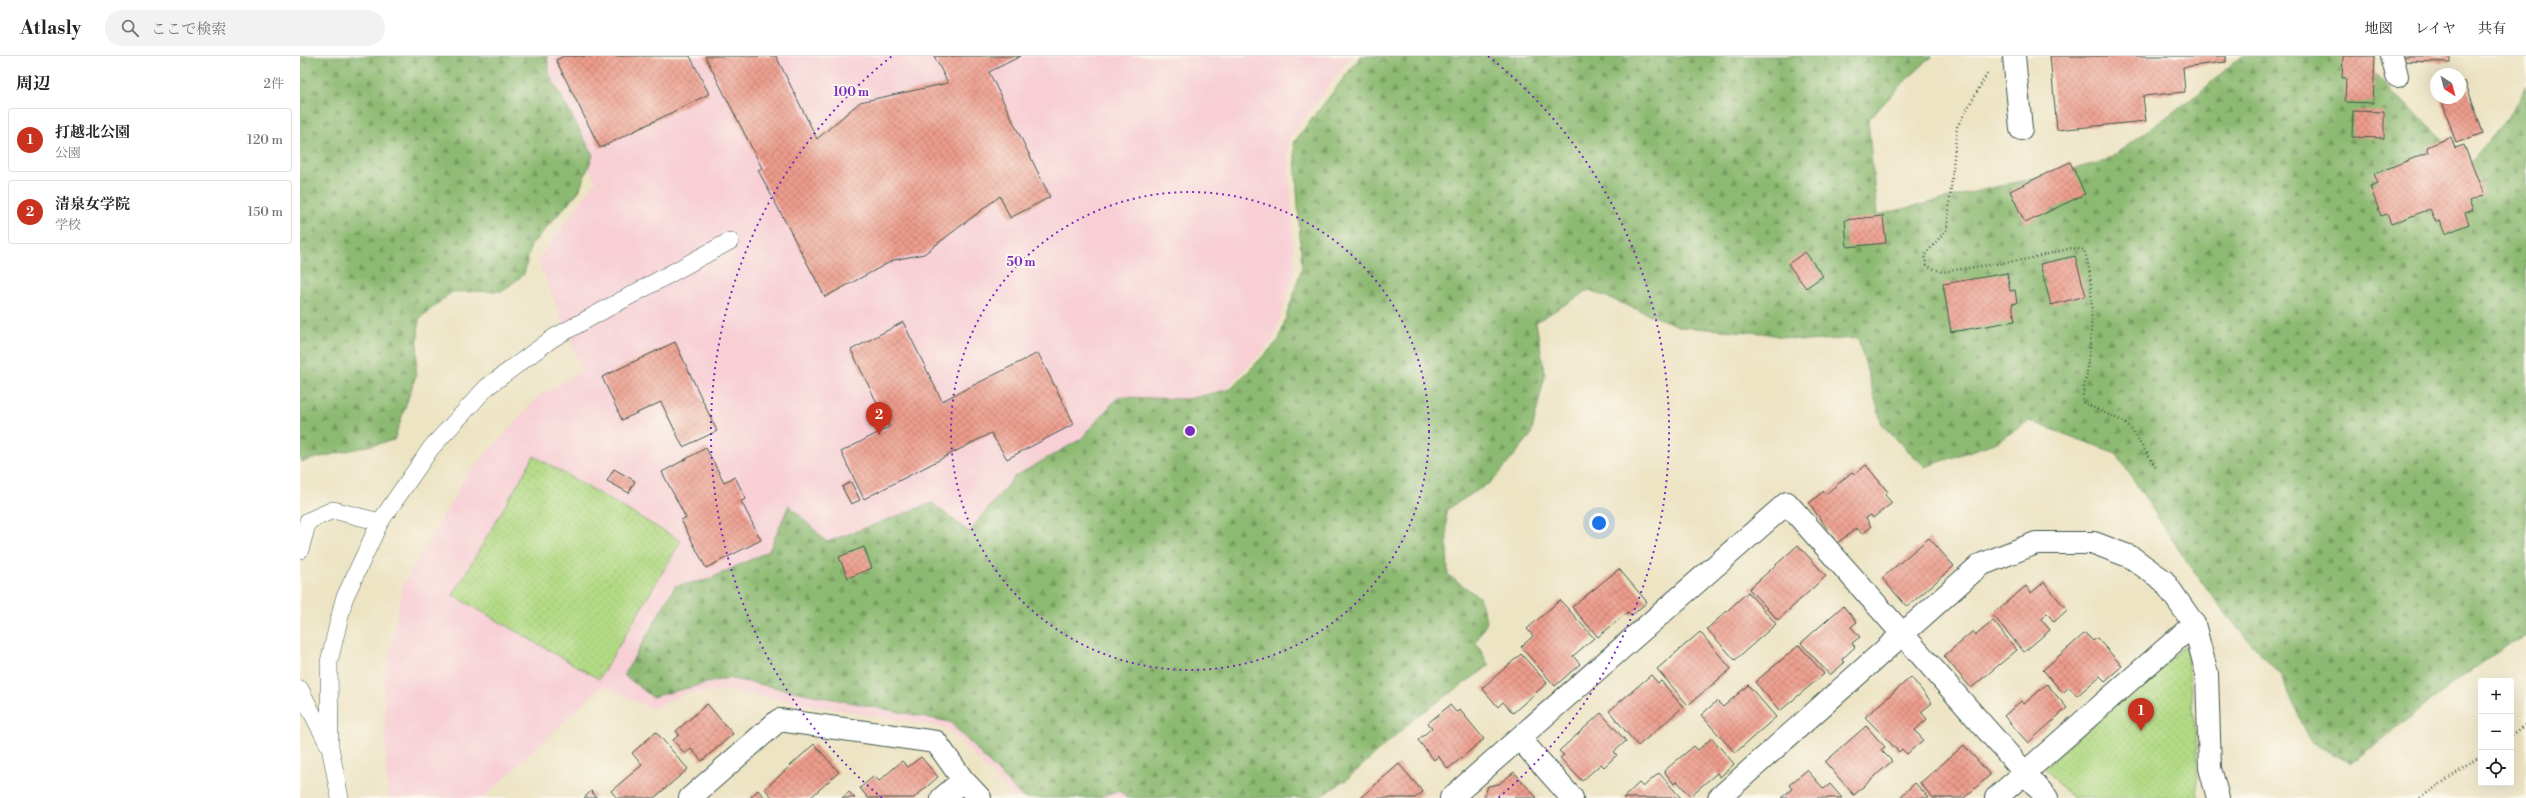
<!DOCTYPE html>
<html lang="ja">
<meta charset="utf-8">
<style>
body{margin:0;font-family:"Libre Bodoni","Noto Serif JP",serif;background:#f2f2f2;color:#222}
.controls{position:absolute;right:12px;bottom:12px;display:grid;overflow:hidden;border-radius:4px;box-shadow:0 4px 16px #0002}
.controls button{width:36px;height:36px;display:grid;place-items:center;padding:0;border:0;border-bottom:1px solid #e0e0e0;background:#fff;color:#222;font:20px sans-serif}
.compass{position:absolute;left:2130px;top:12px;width:36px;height:36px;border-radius:50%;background:#fff;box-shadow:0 4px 16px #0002;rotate:144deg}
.you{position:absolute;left:1299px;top:467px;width:14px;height:14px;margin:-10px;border:3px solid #fff;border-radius:50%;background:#1a73e8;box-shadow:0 0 0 6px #1a73e833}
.badge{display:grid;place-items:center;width:26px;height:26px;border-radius:50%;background:#c8321e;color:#fff;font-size:13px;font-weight:700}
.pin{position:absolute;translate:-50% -33px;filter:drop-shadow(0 1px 2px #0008)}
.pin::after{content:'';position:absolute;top:21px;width:14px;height:12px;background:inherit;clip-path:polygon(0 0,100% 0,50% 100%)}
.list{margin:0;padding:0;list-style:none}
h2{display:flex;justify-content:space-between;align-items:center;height:52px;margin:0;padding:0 16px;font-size:17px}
h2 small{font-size:13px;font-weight:400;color:#767676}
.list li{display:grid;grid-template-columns:26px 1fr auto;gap:12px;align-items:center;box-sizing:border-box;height:64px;margin:0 8px 8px;padding:0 8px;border:1px solid #e0e0e0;border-radius:4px}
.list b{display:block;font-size:15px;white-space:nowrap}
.list p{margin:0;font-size:13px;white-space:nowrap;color:#767676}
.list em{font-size:13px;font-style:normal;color:#767676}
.icon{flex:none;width:22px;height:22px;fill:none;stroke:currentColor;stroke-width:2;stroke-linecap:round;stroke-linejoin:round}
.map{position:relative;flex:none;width:2226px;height:742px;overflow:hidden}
header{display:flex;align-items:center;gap:24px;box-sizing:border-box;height:56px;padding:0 20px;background:#fff;border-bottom:1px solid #e0e0e0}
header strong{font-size:19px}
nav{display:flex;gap:22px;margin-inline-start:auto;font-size:14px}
.search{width:280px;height:36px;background:#f2f2f2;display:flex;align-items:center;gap:10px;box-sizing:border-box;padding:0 14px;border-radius:22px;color:#767676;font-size:15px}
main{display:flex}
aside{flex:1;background:#fff}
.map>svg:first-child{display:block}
.built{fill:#f7cfd5}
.forest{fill:url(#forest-firs);stroke:#567c53}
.park{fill:url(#park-dots);stroke:#688c5c}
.building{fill:url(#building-cross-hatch)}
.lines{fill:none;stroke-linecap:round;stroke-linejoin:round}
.lane-casing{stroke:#3e564a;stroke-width:18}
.street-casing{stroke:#3e564a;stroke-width:24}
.path{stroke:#3e564a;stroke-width:2.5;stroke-dasharray:1 3;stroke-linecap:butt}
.lane{stroke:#fff;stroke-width:17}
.street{stroke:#fff;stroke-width:22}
.ring{fill:none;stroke:#7b2cbf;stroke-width:2;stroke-dasharray:2 4}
.centre{fill:#7b2cbf;stroke:#fbf7ec;stroke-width:2}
.ring-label{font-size:12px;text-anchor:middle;font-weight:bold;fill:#7b2cbf;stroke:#fbf7ec;stroke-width:4;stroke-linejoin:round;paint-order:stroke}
</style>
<header>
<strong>Atlasly</strong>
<div class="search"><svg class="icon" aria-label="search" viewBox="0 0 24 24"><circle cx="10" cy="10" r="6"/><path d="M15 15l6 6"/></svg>ここで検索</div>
<nav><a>地図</a><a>レイヤ</a><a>共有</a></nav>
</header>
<main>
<aside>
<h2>周辺<small>2件</small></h2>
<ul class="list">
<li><span class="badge">1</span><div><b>打越北公園</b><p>公園</p></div><em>120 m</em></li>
<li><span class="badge">2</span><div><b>清泉女学院</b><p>学校</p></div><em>150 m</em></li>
</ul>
</aside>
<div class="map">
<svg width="2226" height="742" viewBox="0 0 2226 742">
<defs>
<pattern id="forest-firs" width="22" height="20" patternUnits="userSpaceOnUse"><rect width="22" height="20" fill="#8dba72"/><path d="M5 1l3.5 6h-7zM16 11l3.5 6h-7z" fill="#73985e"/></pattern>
<pattern id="park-dots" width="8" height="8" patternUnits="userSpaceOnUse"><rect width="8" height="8" fill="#b2da85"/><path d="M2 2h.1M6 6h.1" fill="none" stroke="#99bc73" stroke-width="1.8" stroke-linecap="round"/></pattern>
<pattern id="building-cross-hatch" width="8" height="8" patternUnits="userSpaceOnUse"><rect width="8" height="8" fill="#ed9c8c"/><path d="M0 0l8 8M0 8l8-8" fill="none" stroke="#bf8073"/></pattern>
</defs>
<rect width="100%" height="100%" fill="#fbf7ec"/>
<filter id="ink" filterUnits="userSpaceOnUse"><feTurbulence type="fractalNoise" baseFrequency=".025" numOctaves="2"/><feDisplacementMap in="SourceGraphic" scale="8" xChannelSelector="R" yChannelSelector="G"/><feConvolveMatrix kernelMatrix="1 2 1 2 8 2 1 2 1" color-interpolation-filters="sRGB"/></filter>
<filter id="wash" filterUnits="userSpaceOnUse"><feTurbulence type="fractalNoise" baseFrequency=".012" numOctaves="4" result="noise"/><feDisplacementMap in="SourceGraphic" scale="16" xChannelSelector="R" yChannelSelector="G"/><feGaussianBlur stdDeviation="0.9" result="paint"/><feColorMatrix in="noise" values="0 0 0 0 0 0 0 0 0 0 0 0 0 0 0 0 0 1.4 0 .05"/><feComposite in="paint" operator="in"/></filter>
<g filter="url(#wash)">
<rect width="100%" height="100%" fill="#ede4c4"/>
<path class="built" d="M225,0H1051L988,85L995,214L973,285L923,335L1133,631L986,742H715L647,672L429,635L388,637L351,653L303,629L183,742H89L87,731L84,626L103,528L167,419L240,339L282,315L238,204L296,125Z"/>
<path class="forest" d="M0,0H247L250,20L293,99L279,135L231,189L224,218L203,235L152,236L119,263L116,319L94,384L0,406Z
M1061,0H1633L1606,24L1568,64L1577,159L1806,105L1898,38L1941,0H2055L2169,108L2212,56L2226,29V581L2211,587L2164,619L2051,707L2011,687L1981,620L1939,574L1888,508L1816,397L1729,365L1697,386L1625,411L1582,369L1558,282L1505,285L1462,277L1381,271L1289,234L1236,266L1245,319L1231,379L1194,424L1146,454L1148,519L1179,541L1187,566L1176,586L1189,610L1116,661L1046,724L1018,742H826L821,734L797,742H723L650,666L427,622L352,641L324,619L375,530L407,524L469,495L489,449L527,486L632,447L669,476L714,421L781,383L818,341L888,343L931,333L979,284L1002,211L994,86Z"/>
<path class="park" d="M234,400L381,485L299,623L153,539Z
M1886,589L1897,690V737L1899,742H1772L1744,711Z"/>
<g id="blocks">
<path class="building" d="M264,0H390L409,38L300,92L256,4Z
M405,0H476L517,83L560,46L648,27L634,0H721L689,16L750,141L710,162L700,140L624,198L594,204L525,241L458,114L462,112Z
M1750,0H1926V6L1883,11L1885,36L1843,40L1846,65L1757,74Z
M2043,0H2075L2073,47L2045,46L2046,22H2042Z
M2094,0H2150V6L2094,5Z
M2165,25L2183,77L2156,87L2141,42H2160V27Z
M2053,55L2084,56V82L2052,81Z
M2151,81L2155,92L2164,89L2184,139L2169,145L2173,154L2165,157L2169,168L2145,178L2140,165L2136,166L2130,153L2091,168L2087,158L2081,160L2070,130L2078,127L2074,118L2129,96L2127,91Z
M1770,106L1785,138L1725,167L1710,135Z
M1583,160L1586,187L1547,191L1545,164Z
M1505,196L1523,220L1506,232L1488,208Z
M1775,200L1786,240L1751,249L1740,208Z
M1707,217L1710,235L1715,234L1717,247L1712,248L1715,265L1651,276L1643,228Z
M603,266L642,345L738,297L774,368L707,403L691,377L564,443L541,396L589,371L551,294Z
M375,286L417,375L383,391L361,346L322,364L302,321Z
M406,392L424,426L435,421L446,443L441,445L461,484L406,512L381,464L386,462L362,416Z
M1566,409L1588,436L1585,439L1592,447L1573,462L1571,459L1566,462L1571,471L1562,478L1557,472L1537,487L1509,447L1524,435L1526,438L1552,416L1555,418Z
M314,413L335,425L329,437L307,425Z
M551,426L560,444L551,448L542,431Z
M1629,482L1654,510L1607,551L1582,522Z
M1498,489L1526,520L1478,564L1449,533Z
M564,491L572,512L548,522L539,501Z
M1319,513L1347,546L1331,560L1328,556L1298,581L1272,551Z
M1744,526L1767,554L1754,566L1747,557L1741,563L1750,574L1724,596L1692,558L1726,530L1731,537Z
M1448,536L1476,568L1435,604L1407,573Z
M1260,544L1294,582L1273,600L1280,608L1255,630L1221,591L1233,580L1227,573Z
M1543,550L1557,566L1551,571L1560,581L1552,587L1555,591L1542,603L1544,607L1530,619L1501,587Z
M1693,565L1717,594L1671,632L1644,600L1673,575L1676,579Z
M1400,576L1431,613L1388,649L1357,613Z
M1785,577L1793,585L1797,582L1822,610L1805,625L1800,620L1777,640L1769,631L1763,637L1743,614Z
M1499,589L1524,618L1480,655L1455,626Z
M1221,598L1247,627L1213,657L1203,646L1198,651L1182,632Z
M1351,619L1358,627L1361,625L1383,651L1338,690L1309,655Z
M1611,621L1632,647L1621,656L1627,663L1615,674L1623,684L1607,698L1602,693L1599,696L1565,661Z
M1747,628L1767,652L1728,687L1704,660L1721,645L1724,648Z
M1448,629L1476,661L1435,697L1401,659L1417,645L1423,651Z
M407,648L433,678L402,705L391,693L385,698L373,684L379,679L376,675Z
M1150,649L1156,656L1160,654L1184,683L1148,713L1138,700L1134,704L1118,684L1132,672L1128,667Z
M1301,657L1326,685L1314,696L1317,699L1304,711L1301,708L1282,725L1260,702L1264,699L1259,695Z
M1566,670L1585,691L1581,694L1592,705L1554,739L1525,706Z
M356,676L388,713L354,742H317L311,735L342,709L332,697Z
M1412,682L1434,708L1420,721L1417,717L1390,740L1377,725L1374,728L1364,715L1394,690L1398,694Z
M514,688L539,716L510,742H473L465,733Z
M1664,689L1690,719L1664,742H1633L1620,727Z
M621,701L638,721L614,742H568L560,732L574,720L579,725L602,705L608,711Z
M1099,708L1123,736L1115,742H1060Z
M1507,714L1524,733L1530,728L1542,742H1481L1492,733L1489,729Z
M1214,716L1237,742H1184L1188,730L1199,728Z
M1359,717L1381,742H1323L1339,727L1343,731Z
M1615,727L1629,742H1599Z
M458,734L465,742H450Z
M291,735L297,742H284Z
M549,736L555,742H542Z"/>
</g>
</g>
<g filter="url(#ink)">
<use href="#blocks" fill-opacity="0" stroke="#3e564a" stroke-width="1"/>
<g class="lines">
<defs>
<path id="lane" d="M0,494L8,465L33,454L80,466
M0,633L28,688
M40,742L30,691L29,606L44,543L80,466L131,392L187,331L253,282L430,185"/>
<path id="street" d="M1714,0L1721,73
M2092,0L2097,20
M1220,683L1272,742
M390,742L479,664L636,686L663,724L680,742
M642,742L663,724
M1151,742L1487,447L1747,742
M1419,742L1680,509L1736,487H1794L1831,501L1864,525L1894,568L1907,618L1910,712L1918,742
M1696,742L1894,568"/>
</defs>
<use href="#lane" class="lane-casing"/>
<use href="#street" class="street-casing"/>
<path class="path" d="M1687,18L1657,71L1647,173L1624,200L1627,210L1642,216L1728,203L1772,192L1784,194C1795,223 1792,276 1788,307C1787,320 1783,332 1782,346L1824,366L1831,373L1857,413
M2211,679L2226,668
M2120,742L2181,700"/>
<use href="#lane" class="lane"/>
<use href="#street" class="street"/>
</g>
</g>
<g class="ring">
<circle cx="890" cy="375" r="239"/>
<path d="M582 742A479 479 0 0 1 592 0M1188 0A479 479 0 0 1 1198 742"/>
</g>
<circle cx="890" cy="375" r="6" class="centre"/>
<g class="ring-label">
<text x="551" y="40">100 m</text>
<text x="721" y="210">50 m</text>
</g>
</svg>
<div class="controls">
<button>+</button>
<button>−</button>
<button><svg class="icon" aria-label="locate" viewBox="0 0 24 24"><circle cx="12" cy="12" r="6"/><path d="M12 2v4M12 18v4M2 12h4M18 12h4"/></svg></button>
</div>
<svg class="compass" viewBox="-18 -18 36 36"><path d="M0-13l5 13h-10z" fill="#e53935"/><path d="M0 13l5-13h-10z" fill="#767676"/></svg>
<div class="you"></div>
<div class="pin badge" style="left:1841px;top:675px">1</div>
<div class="pin badge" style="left:579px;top:379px">2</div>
</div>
</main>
